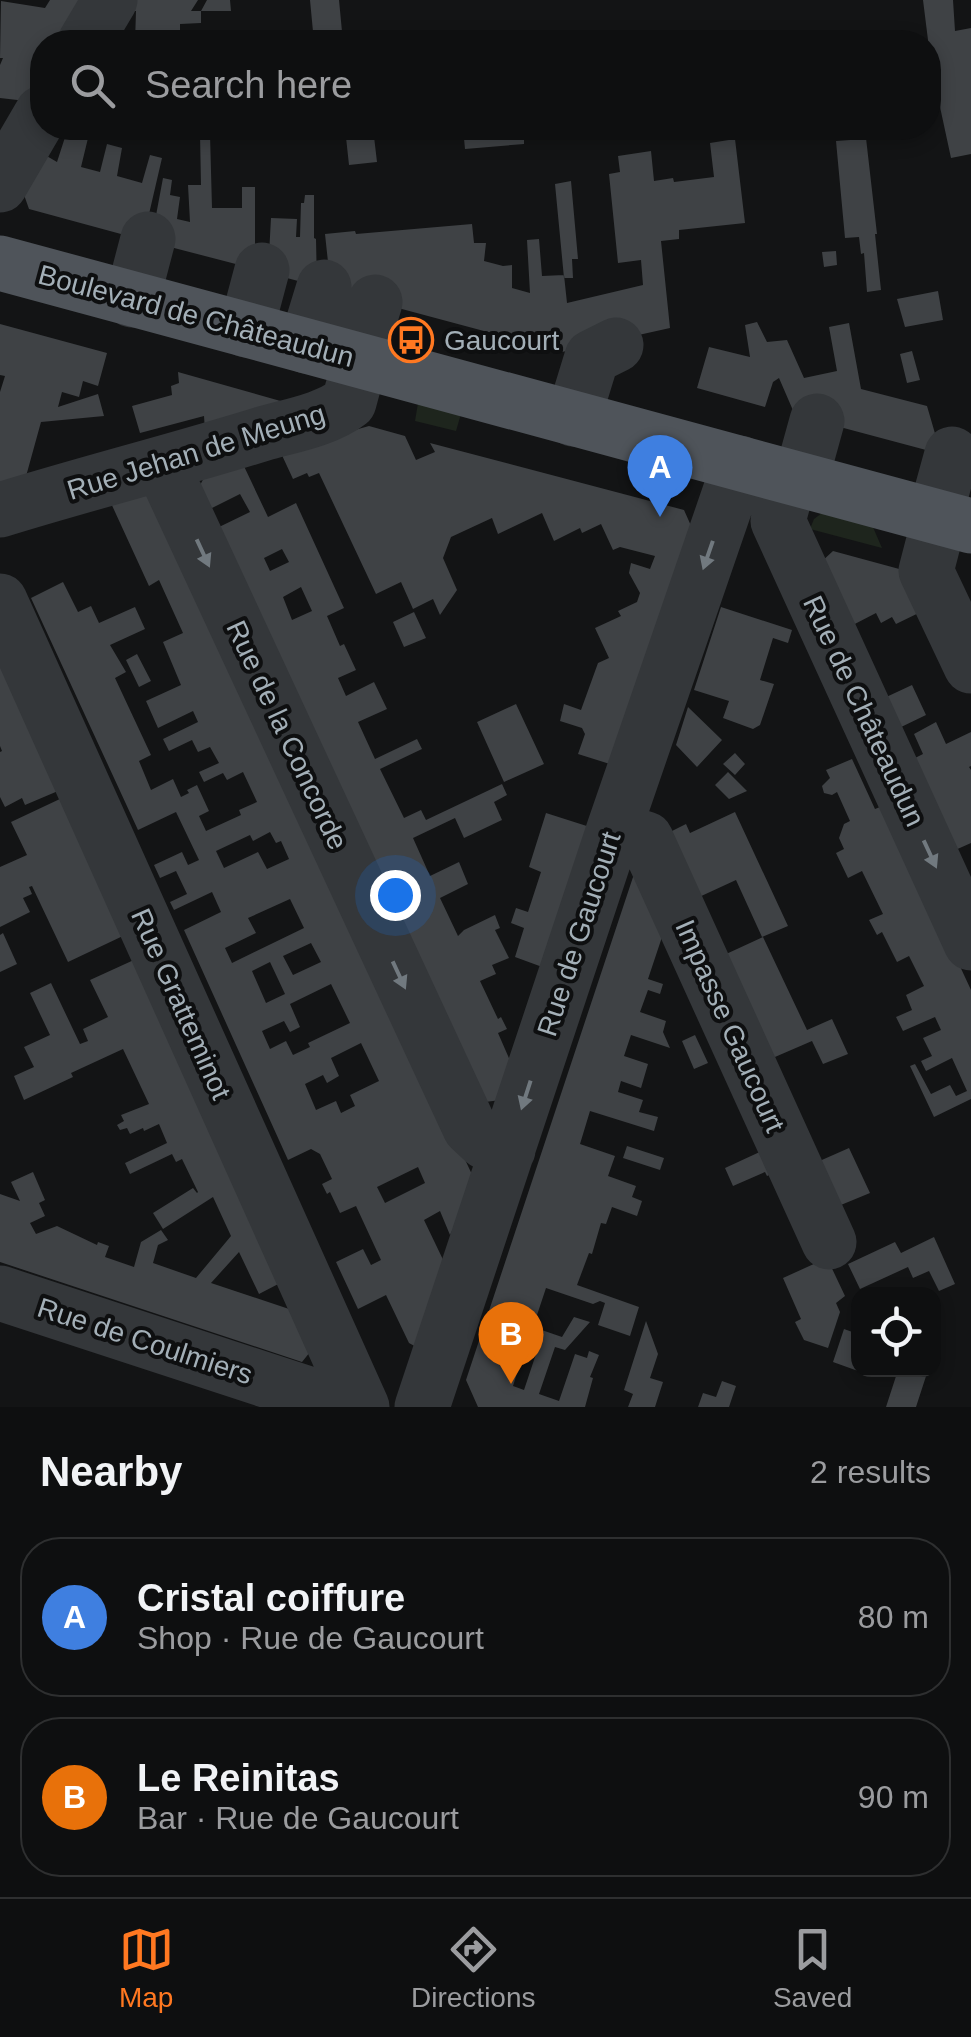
<!DOCTYPE html>
<meta charset="utf-8">
<style>
body{margin:0;font-family:Helvetica,sans-serif;background:#171819;color:#f1f3f6}
.controls{position:absolute;right:30px;bottom:30px;display:grid;overflow:hidden;border-radius:20px;box-shadow:0 5px 15px #0003}
.controls button{width:90px;height:90px;display:grid;place-items:center;padding:0;border:0;border-bottom:2px solid #2e2f30;background:#0e0f10;color:#f1f3f6;font:50px sans-serif}
.you{position:absolute;left:395px;top:895px;width:35px;height:35px;margin:-25px;border:8px solid #fff;border-radius:50%;background:#1a73e8;box-shadow:0 0 0 15px #1a73e833}
.badge{display:grid;place-items:center;width:65px;height:65px;border-radius:50%;background:#ff7821;color:#fff;font-size:32px;font-weight:700}
.pin{position:absolute;translate:-50% -82px;filter:drop-shadow(0 2px 5px #0008)}
.pin::after{content:'';position:absolute;top:52px;width:35px;height:30px;background:inherit;clip-path:polygon(0 0,100% 0,50% 100%)}
.list{margin:0;padding:0;list-style:none}
h2{display:flex;justify-content:space-between;align-items:center;height:130px;margin:0;padding:0 40px;font-size:42px}
h2 small{font-size:32px;font-weight:400;color:#9b9c9f}
.list li{display:grid;grid-template-columns:65px 1fr auto;gap:30px;align-items:center;box-sizing:border-box;height:160px;margin:0 20px 20px;padding:0 20px;border:2px solid #2e2f30;border-radius:40px}
.list b{display:block;font-size:38px;white-space:nowrap}
.list p{margin:0;font-size:32px;white-space:nowrap;color:#9b9c9f}
.list em{font-size:32px;font-style:normal;color:#9b9c9f}
.icon{flex:none;width:55px;height:55px;fill:none;stroke:currentColor;stroke-width:2;stroke-linecap:round;stroke-linejoin:round}
.map{position:relative;flex:none;width:971px;height:1407px;overflow:hidden}
.search{position:absolute;background:#0e0f10;box-shadow:0 5px 15px #0003;left:30px;right:30px;top:30px;height:110px;display:flex;align-items:center;gap:25px;box-sizing:border-box;padding:0 35px;border-radius:40px;color:#9b9c9f;font-size:38px}
.sheet{height:490px;background:#0e0f10}
nav{display:flex;justify-content:space-around;align-items:center;box-sizing:border-box;height:140px;border-top:2px solid #2e2f30;background:#0e0f10;font-size:28px;color:#9b9c9f}
nav a{display:grid;justify-items:center;gap:5px}
nav .on{color:#ff7821}
.map>svg:first-child{display:block}
.green{fill:#1e251d}
.building{fill:#3f4245;fill-rule:evenodd}
.lines{fill:none;stroke-linecap:round;stroke-linejoin:round}
.minor{stroke:#34373a;stroke-width:55}
.major{stroke:#4f545a;stroke-width:55}
.oneway{fill:#71797f}
.labels{text-anchor:middle;dominant-baseline:central;stroke-width:8;stroke-linejoin:round;paint-order:stroke}
.street-label{font-size:28px;fill:#a3afb7;stroke:#0e0f10}
.poi-label{font-size:28px;fill:#a3afb7;stroke:#0e0f10;text-anchor:start}
</style>
<div class="map">
<svg width="971" height="1407" viewBox="0 0 971 1407">
<rect width="100%" height="100%" fill="#131415"/>
<path class="green" d="M418,403L463,407L456,431L415,421Z
M822,513L869,518L882,548L810,529L814,519Z"/>
<path class="building" d="M50,0H84L60,42H42V73L26,101L0,98V65L3,58H0L1,1L45,8Z
M135,0H198L191,11H201L207,0H230L231,11H201V23L180,24V42H135L136,11H128Z
M310,0H339L343,42H314Z
M923,0H953L955,31L971,28V154L951,158L937,93L929,96V65L931,64Z
M68,128L89,134L81,167L100,172L107,144L122,148L117,176L142,183L150,155L162,158L143,240L29,209L23,192L45,155L57,162Z
M255,128H293V130L254,133Z
M345,128H373L377,162L349,165Z
M463,128H524V144L465,149Z
M849,128H882L883,136L866,138L877,234H875L881,290L867,292L864,253L861,254L859,237L845,238L836,141L850,140Z
M200,134H210L212,208H242V187H255V269L151,242L163,178L172,180L170,195L180,197L177,219L190,222L188,185H201Z
M735,139L745,223L679,230V239L661,241L670,328L562,352L331,290L325,234L355,231L356,234L472,224L474,243H486L484,261L503,266L512,265V288L530,293L527,240L539,239L542,276L564,275L567,303L643,285L641,260L618,263L609,174L620,172L618,156L651,151L654,181L673,178L674,182L714,177L710,143Z
M571,181L578,259H572L573,278H564L555,184Z
M305,195H314V238L316,239L317,286L268,273L271,218L297,219L296,237H300L301,203H304Z
M836,251L837,265L824,267L822,252Z
M938,291L943,320L905,327L897,299Z
M757,322L767,342L787,340L804,378L837,371L829,327L849,323L861,389L927,406L941,454L795,415L779,378L773,382L765,407L697,388L709,347L750,357L745,325Z
M0,324L107,353L98,386L83,381L79,397L62,392L58,407L98,394L104,416L41,422L25,480L0,487V392L5,376L0,375Z
M407,332L426,337L423,347L404,342Z
M912,351L920,380L907,383L900,354Z
M178,372L284,402L205,431L204,416L140,433L132,406L172,395L171,386L179,383Z
M369,426L405,436L416,460L435,452L430,443L684,510L692,528L613,765L578,754L585,734L582,728L560,721L564,704L581,710L598,663L609,658L595,628L621,616L618,611L637,602L640,593L629,573L631,563L650,569L655,556L620,547L613,550L601,524L582,533L580,528L554,541L542,513L498,534L492,518L451,537L443,558L457,590L440,615L433,599L413,609L401,582L376,594L319,473L309,477L307,473L293,479L280,451Z
M242,462L268,517L296,503L344,608L327,616L340,646L344,644L356,670L338,678L346,696L374,682L387,709L358,722L375,759L417,739L422,749L380,769L404,818L421,810L426,820L502,784L507,795L494,802L502,820L464,838L455,818L413,838L430,876L459,862L468,884L440,898L458,936L464,930L495,915L500,928L495,930L509,958L492,965L496,974L480,981L498,1019L501,1017L507,1029L498,1033L512,1065L501,1100L485,1102L217,528L250,512L240,494L208,510L198,489L207,472ZM282,549L289,562L270,571L264,558ZM301,587L312,611L292,620L283,597Z
M140,492L156,501L476,1183L450,1235L440,1211L424,1220L447,1268L420,1349L409,1343L386,1295L358,1309L336,1262L363,1249L371,1265L381,1260L356,1206L340,1213L330,1192L327,1194L322,1184L332,1179L320,1154L311,1149L288,1160L184,930L221,912L212,892L174,910L170,902L187,894L176,871L160,878L154,865L182,852L188,865L199,860L176,812L138,830L31,598L63,582L78,612L91,606L99,623L135,607L145,629L110,645L126,672L115,678L151,755L139,761L151,790L173,779L181,797L189,793L187,790L197,785L209,811L199,816L206,831L241,815L239,810L257,802L243,772L227,780L223,773L204,782L199,772L219,763L210,747L198,752L192,740L169,751L163,739L198,722L193,711L158,728L146,701L181,685L163,642L183,633L159,580L149,586L110,501ZM270,832L276,843L281,841L289,859L267,869L258,852L224,868L216,851L250,835L253,841ZM290,899L304,928L232,963L225,948L256,933L248,918ZM311,943L321,962L293,975L283,956ZM270,962L285,994L266,1003L252,971ZM331,984L350,1023L308,1043L310,1047L293,1055L286,1041L270,1049L262,1031L284,1021L290,1032L300,1027L290,1004ZM361,1043L379,1081L350,1095L355,1106L341,1113L336,1101L316,1110L305,1084L323,1075L327,1083L339,1076L331,1058ZM418,1167L425,1183L385,1203L377,1187Z
M833,551L914,573L931,607L896,624L892,617L881,623L876,613L849,627L820,563Z
M721,607L792,630L788,643L773,638L760,680L774,684L760,725L753,729L723,718L729,701L694,690Z
M414,612L426,638L404,647L393,622Z
M137,654L151,681L139,687L126,660Z
M0,660L58,791L25,805L22,798L5,807L0,797V752L2,751L0,746Z
M912,685L926,715L897,729L882,699Z
M516,704L544,764L504,782L477,722Z
M688,707L722,740L697,767L676,745Z
M936,722L946,744L971,732V766L969,767L971,770V843L953,851L911,760L923,754L914,734Z
M735,753L745,764L735,775L723,764Z
M852,759L875,809L885,805L971,990V1099L934,1117L910,1066L915,1064L931,1094L950,1085L956,1096L967,1091L952,1058L926,1071L921,1061L932,1056L923,1038L941,1030L935,1017L903,1031L896,1017L912,1010L906,995L924,986L909,956L897,962L882,932L877,935L869,920L883,914L862,871L848,878L836,853L844,849L839,838L844,824L850,821L837,792L832,795L824,793L822,786L830,778L826,770Z
M728,772L747,791L729,799L715,785Z
M62,798L125,935L68,962L32,886L29,887L32,894L23,898L30,912L0,927V867L27,855L11,822Z
M735,812L788,926L762,937L736,880L684,904L654,840L686,824L690,833Z
M546,813L593,828L545,968L515,957L524,928L511,923L516,908L528,912L541,872L529,867Z
M640,856L662,937L648,979L663,984L660,994L648,990L640,1012L666,1021L663,1032L670,1048L631,1035L624,1056L648,1064L641,1088L621,1081L618,1092L643,1100L639,1112L658,1117L654,1131L590,1111L580,1144L615,1156L608,1176L636,1186L632,1197L642,1201L637,1216L612,1207L606,1224L601,1223L592,1254L589,1253L577,1285L639,1307L630,1336L598,1325L605,1303L600,1301L593,1304L546,1288L533,1327L562,1337L574,1317L590,1322L565,1350L555,1347L539,1394L559,1401L575,1354L587,1358L589,1351L599,1355L590,1377L593,1378L585,1407H478L466,1380ZM528,1338L540,1342L524,1390L513,1386Z
M3,933L17,964L0,972V935Z
M763,937L807,1030L832,1019L848,1054L823,1064L812,1041L768,1060L724,955Z
M136,959L284,1281L259,1294L239,1252L211,1283L298,1312L314,1347L302,1362L0,1262V1194L20,1201L11,1182L33,1172L45,1200L39,1203L45,1216L30,1223L36,1234L57,1226L97,1245L98,1242L109,1246L105,1257L134,1267L141,1242L161,1230L168,1240L158,1245L153,1263L196,1278L231,1236L213,1197L163,1229L153,1213L193,1188L197,1193L198,1192L182,1159L176,1162L172,1154L130,1174L125,1163L167,1143L159,1124L144,1131L143,1128L130,1134L127,1128L120,1130L117,1125L124,1121L121,1115L149,1104L123,1049L71,1073L73,1077L24,1100L14,1076L34,1067L24,1047L50,1035L30,993L51,983L80,1044L88,1041L83,1029L108,1017L90,980Z
M695,1035L708,1063L694,1069L682,1041Z
M775,1145L786,1167L767,1176L765,1172L733,1186L725,1168Z
M627,1146L664,1158L660,1170L623,1158Z
M849,1148L870,1193L836,1207L815,1163Z
M934,1237L955,1284L939,1291L929,1271L913,1278L908,1267L860,1289L848,1264L895,1242L901,1253Z
M827,1258L845,1296L836,1303L840,1312L828,1348L804,1340L795,1322L801,1319L783,1278Z
M646,1321L658,1354L650,1378L663,1382L655,1407H628L633,1394L624,1390Z
M844,1329L858,1334V1371L833,1362Z
M898,1370H928L916,1407H886Z
M722,1381L736,1386L729,1407H698L703,1393L716,1397Z"/>
<g class="lines">
<path class="minor" d="M85,42L110,0
M0,185L42,113
M132,300L148,239
M246,330L262,270
M306,346L324,287
M357,361L375,302
M573,419L592,357L616,345
M162,465L470,1128L485,1142L508,1150
M790,477L778,521L971,943
M801,479L817,421
M0,510C87,483 175,461 262,434C289,426 326,420 349,402L360,361
M935,516L952,454
M940,517L926,571L971,666
M0,601L362,1407
M614,829L646,839L829,1242
M0,1293L348,1407
M422,1407L614,829L740,463"/>
<path class="major" d="M0,263L971,526"/>
</g>
<defs><path id="oneway-solid" d="M-6-.8H1V-3.2L6.5 0L1 3.2V.8H-6Z" transform="scale(2.5)"/></defs>
<g class="oneway">
<use href="#oneway-solid" transform="translate(203 553) rotate(65)"/>
<use href="#oneway-solid" transform="translate(708 555) rotate(109)"/>
<use href="#oneway-solid" transform="translate(930 854) rotate(65)"/>
<use href="#oneway-solid" transform="translate(399 975) rotate(65)"/>
<use href="#oneway-solid" transform="translate(526 1095) rotate(108)"/>
</g>
<defs>
<symbol id="bus-ring" viewBox="-11 -11 22 22"><circle r="9.5" fill="#0e0f10" stroke="#ff7821" stroke-width="1.5"/><path d="M-5-6H5V4H4V6H2V4H-2V6H-4V4H-5ZM-3.5-4V0h7V-4ZM-3.5 1.2v1.5H-2V1.2ZM2 1.2v1.5H3.5V1.2Z" fill="#ff7821"/></symbol>
</defs>
<g fill-rule="evenodd">
<use href="#bus-ring" x="386" y="315" width="50" height="50"/>
</g>
<g class="labels">
<g class="street-label">
<text transform="translate(196 316) rotate(15)">Boulevard de Châteaudun</text>
<text transform="translate(196 452) rotate(-17)">Rue Jehan de Meung</text>
<text transform="translate(864 711) rotate(65)">Rue de Châteaudun</text>
<text transform="translate(287 735) rotate(65)">Rue de la Concorde</text>
<text transform="translate(579 934) rotate(-72)">Rue de Gaucourt</text>
<text transform="translate(181 1004) rotate(66)">Rue Gratteminot</text>
<text transform="translate(730 1026) rotate(66)">Impasse Gaucourt</text>
<text transform="translate(145 1341) rotate(18)">Rue de Coulmiers</text>
</g>
<g class="poi-label">
<text x="444" y="340">Gaucourt</text>
</g>
</g>
</svg>
<div class="controls">
<button><svg class="icon" aria-label="locate" viewBox="0 0 24 24"><circle cx="12" cy="12" r="6"/><path d="M12 2v4M12 18v4M2 12h4M18 12h4"/></svg></button>
</div>
<div class="you"></div>
<div class="pin badge" style="left:660px;top:517px;background:#3f7fe0">A</div>
<div class="pin badge" style="left:511px;top:1384px;background:#e8710a">B</div>
<div class="search"><svg class="icon" aria-label="search" viewBox="0 0 24 24"><circle cx="10" cy="10" r="6"/><path d="M15 15l6 6"/></svg>Search here</div>
</div>
<section class="sheet">
<h2>Nearby<small>2 results</small></h2>
<ul class="list">
<li><span class="badge" style="background:#3f7fe0">A</span><div><b>Cristal coiffure</b><p>Shop · Rue de Gaucourt</p></div><em>80 m</em></li>
<li><span class="badge" style="background:#e8710a">B</span><div><b>Le Reinitas</b><p>Bar · Rue de Gaucourt</p></div><em>90 m</em></li>
</ul>
</section>
<nav>
<a class="on"><svg class="icon" aria-label="map" viewBox="0 0 24 24"><path d="M3 6l6-2 6 2 6-2v14l-6 2-6-2-6 2zM9 4v14M15 6v14"/></svg>Map</a>
<a><svg class="icon" aria-label="directions" viewBox="0 0 24 24"><path d="M12 3l9 9-9 9-9-9zM9 14v-3h6M13 9l2 2-2 2"/></svg>Directions</a>
<a><svg class="icon" aria-label="saved" viewBox="0 0 24 24"><path d="M7 4h10v16l-5-4-5 4z"/></svg>Saved</a>
</nav>
